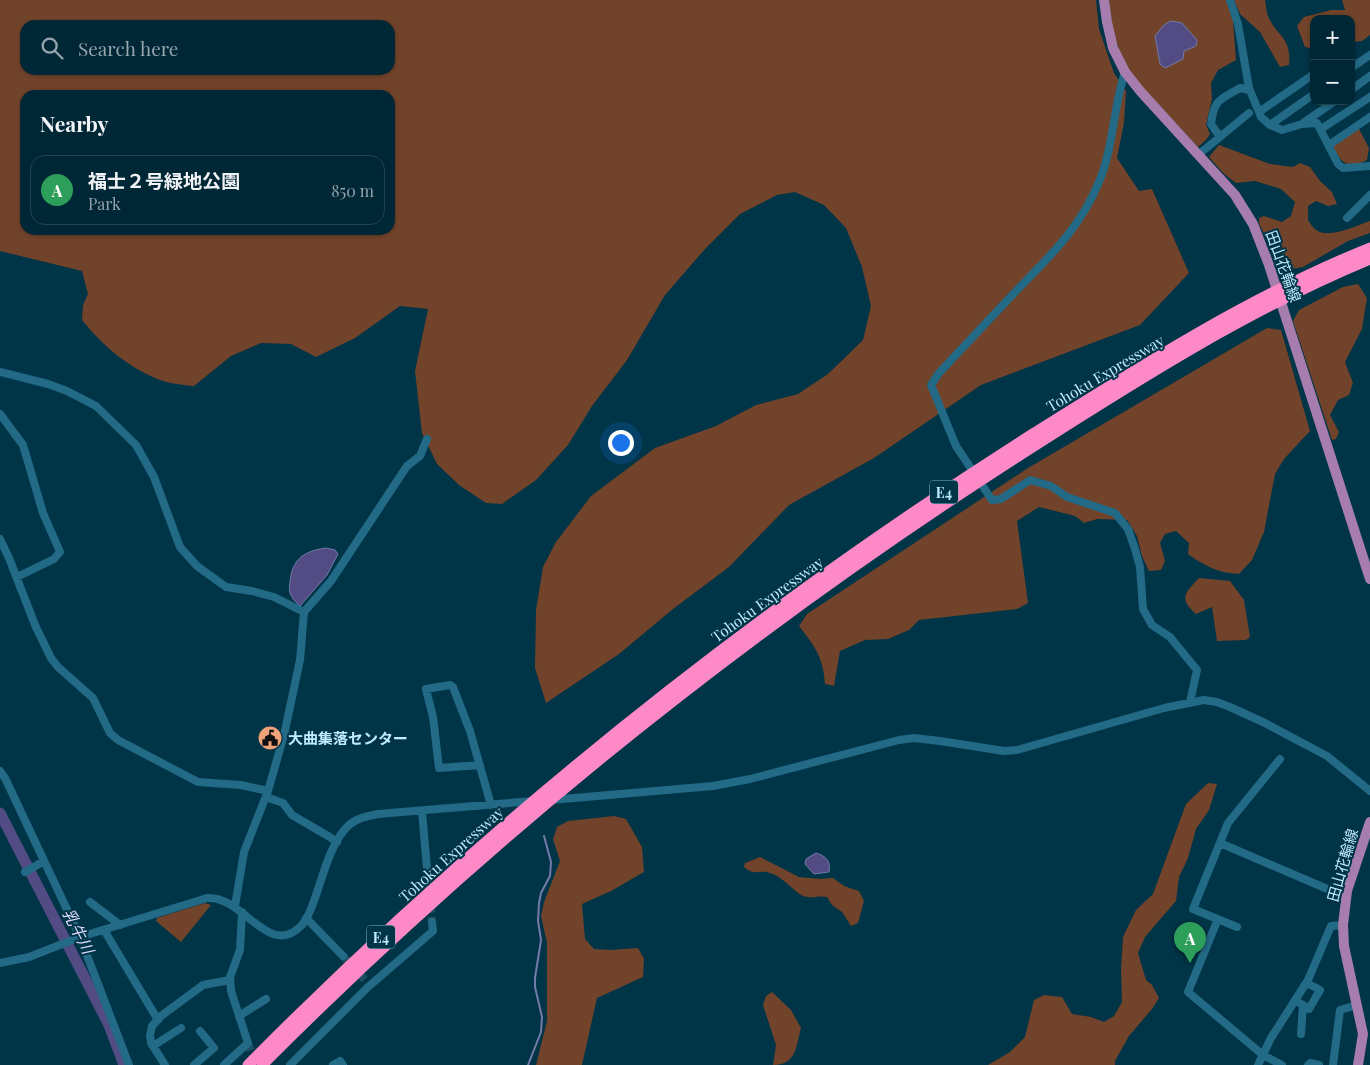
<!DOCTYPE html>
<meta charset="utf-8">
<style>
body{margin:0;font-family:"Playfair Display","Noto Sans JP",serif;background:#0a2f3d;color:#f1f3f6}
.controls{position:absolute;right:15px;top:15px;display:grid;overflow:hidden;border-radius:10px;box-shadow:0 1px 4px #0004}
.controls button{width:45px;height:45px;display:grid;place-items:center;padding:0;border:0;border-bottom:1px solid #224450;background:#002735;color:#f1f3f6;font:25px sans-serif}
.you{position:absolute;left:620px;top:442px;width:18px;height:18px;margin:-12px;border:4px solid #fff;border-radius:50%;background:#1a73e8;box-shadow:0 0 0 8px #1a73e833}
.badge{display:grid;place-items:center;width:32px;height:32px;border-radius:50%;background:#2563eb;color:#fff;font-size:16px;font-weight:700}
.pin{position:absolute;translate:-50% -41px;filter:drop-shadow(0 1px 2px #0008)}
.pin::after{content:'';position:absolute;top:26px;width:18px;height:15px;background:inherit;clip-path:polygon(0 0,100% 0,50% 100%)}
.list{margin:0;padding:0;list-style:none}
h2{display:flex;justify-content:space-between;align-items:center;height:65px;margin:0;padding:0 20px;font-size:21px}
h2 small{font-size:16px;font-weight:400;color:#95a5ad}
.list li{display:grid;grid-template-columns:32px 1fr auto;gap:15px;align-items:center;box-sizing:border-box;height:70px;margin:0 10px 10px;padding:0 10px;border:1px solid #224450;border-radius:15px}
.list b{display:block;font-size:19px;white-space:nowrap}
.list p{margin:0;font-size:16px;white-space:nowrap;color:#95a5ad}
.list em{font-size:16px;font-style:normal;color:#95a5ad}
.icon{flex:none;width:28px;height:28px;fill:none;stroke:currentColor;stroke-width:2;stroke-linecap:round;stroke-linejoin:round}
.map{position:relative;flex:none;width:1370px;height:1065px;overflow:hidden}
.search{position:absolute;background:#002735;box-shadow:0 1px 4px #0004;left:20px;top:20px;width:375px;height:55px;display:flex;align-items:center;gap:12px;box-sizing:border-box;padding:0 18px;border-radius:15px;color:#95a5ad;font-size:19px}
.panel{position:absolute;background:#002735;box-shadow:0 1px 4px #0004;left:20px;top:90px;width:375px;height:145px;border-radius:15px}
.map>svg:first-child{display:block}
.green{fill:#71432a;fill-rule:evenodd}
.water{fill:#524b84;stroke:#737ba9}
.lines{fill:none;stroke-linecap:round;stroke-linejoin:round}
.stream{stroke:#737ba9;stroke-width:2}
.river{stroke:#524b84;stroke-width:11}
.minor-tunnel{stroke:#1d4f62;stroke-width:8;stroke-dasharray:8 4;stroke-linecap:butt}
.minor{stroke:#236a86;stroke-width:8}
.major{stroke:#a67dad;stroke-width:10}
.highway{stroke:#fd8ac7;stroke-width:11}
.labels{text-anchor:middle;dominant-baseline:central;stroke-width:4;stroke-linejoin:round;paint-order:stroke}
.shield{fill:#003447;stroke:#87b4c7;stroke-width:1}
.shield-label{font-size:14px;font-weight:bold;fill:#c1ebfe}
.street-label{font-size:15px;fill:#c1ebfe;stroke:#003447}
.poi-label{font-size:15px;font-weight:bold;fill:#c1ebfe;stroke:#003447;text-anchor:start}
.water-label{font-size:16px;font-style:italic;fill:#dcd9fd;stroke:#003447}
</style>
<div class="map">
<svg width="1370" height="1065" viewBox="0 0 1370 1065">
<rect width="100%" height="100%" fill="#003447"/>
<path class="green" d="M0,0H1096L1099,29L1114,73L1126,91L1124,123L1117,158L1139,191L1152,189L1189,273L1140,325L981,385L874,458L789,505L729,567L673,609L619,654L546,703L535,668L536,610L543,567L556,542L591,496L655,448L716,426L756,405L798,394L828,374L863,340L871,306L862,267L846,228L824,205L795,192L777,195L740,214L705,249L665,295L627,360L592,406L568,445L536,480L502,504L486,503L459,485L437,464L422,433L415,371L428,309L400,306L355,338L316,357L291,344L261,343L231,356L194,386C184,385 173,384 163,381C130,369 104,347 82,320L83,305L88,294L82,271L0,251ZM25,25H390V70H25ZM25,95H390V230H25Z
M1109,0H1227L1233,20L1236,60L1218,70L1211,83L1212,99L1206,125L1210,134L1206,140L1198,147L1132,76L1121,55L1113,32ZM1155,36L1195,46L1184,51L1183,59L1165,67Z
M1234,0H1265C1266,5 1266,11 1268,16C1276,36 1292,37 1289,65L1280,67L1260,32L1240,14Z
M1342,0H1370V35L1362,41L1351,42V19H1314V49L1305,47L1297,26L1304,17L1331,10H1345Z
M1358,127L1369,148L1367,160C1348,170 1343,164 1332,147Z
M1219,145L1270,164L1293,167L1300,163L1310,167L1320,181L1332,192L1337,204L1328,206L1316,201L1308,206V220C1310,223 1313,228 1316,230C1330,239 1355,226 1370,221V233L1348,241L1303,267L1291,269L1279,262L1259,224V218L1264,216L1282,222L1291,216L1295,202L1281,189L1255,181L1236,183L1224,174L1209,157Z
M1358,284L1367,298L1362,329L1345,362L1353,383L1349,395L1338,400L1330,415L1339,432L1336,439L1332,440L1293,321L1299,310L1343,287Z
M1267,328L1281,330L1310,431L1284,459L1275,474L1264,532L1252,560L1239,574C1219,573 1204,566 1188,554L1189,543L1176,531L1165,534L1160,543L1165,561L1161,570L1149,571L1142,556L1137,536L1127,520L1097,519L1084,523L1075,516L1039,507L1017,521L1028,603L1017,609L919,620L909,630L888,639L865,640L840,651L834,686L825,684C823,656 815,647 799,626L807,614L1028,468Z
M1199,578L1230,581L1244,600L1250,637L1246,640L1217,641L1212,607L1196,614C1178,598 1185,593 1199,578Z
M1208,783L1217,784L1209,810L1196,829L1188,858L1179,877L1176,901L1145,937L1138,953L1146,980L1152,985L1159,998L1152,1009L1129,1036L1115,1061V1065H988L1010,1052L1025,1037L1034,1000L1044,995L1062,997L1072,1014L1091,1017L1104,1022L1114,1016L1122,1002L1121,969L1123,937L1136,910L1153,894L1186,804Z
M614,816L626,819L642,847L644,872L611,891L582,904L585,939L594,949L610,950L638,948L644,959L643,977L597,998L582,1065H536L547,1021V943L541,916L544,902L560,861L553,839L557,827L568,821Z
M760,857L799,877L820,879L833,878L844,886L859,891L864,901L858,923L851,926L842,912L832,905L827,897C819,895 811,899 803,896C793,891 782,876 770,873C758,869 756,877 744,867L745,863Z
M205,903L211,905L181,942L156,921L157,918Z
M772,992L791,1010L801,1028C796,1047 796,1065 773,1065L776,1045L763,1005L766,996Z"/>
<path class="water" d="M1171,21L1182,23L1197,40L1196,46L1184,51L1183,59L1165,68L1160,64L1155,36L1164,25Z
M326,548L335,550L338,554L327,575L300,606C298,604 294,601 292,597C289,593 289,587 290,582C292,559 304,551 326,548Z
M816,853C826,856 831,861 829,872L814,874L805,864L806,859Z"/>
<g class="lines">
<path class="stream" d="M528,1065L541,1032L542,1017L535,987V978L541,940L538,921L539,903L541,893L550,876L551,862L544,836"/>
<path class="river" d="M0,813L109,1025L124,1065"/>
<path class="minor-tunnel" d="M427,869L432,922
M343,956L366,981
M248,1043L255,1062"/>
<path class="minor" d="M1230,0L1238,24L1249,88L1261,117L1270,125L1282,130L1302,124L1317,123L1338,164L1343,168L1370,166
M1351,68L1370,55
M1125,72C1113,108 1114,146 1099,182C1080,228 1051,255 1017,290C991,318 965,345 939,373L931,385L956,446L992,500L1001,499L1030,480L1051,486L1067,497L1115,513L1128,529L1135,549L1140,567L1143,609L1152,625L1170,637L1197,670L1190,702
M1351,90L1370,76
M1259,112L1314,74
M1303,123L1335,101
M1270,125L1314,94
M1321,129L1370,97
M1220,137L1211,124C1214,99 1220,100 1240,88L1249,90
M1329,145L1370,117
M1198,155L1249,113
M1347,218L1370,195
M0,372L48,384L67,391L96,406L136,445L154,477L180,547L197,566L226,587L252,591L274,597L304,612
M0,414L23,445L43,513L60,552L54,559L17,577
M0,539L9,558L35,625L51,658L58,667L93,698L110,733L118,740L198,782L241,785L268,791
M480,765L439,768L433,717L426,689L450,685L453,687L470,731L491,805
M0,771L5,778L80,937L129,1065
M266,797L283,803L292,815L328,836L337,842
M551,800L713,786L750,779L899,740L914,738L940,741L1004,751L1017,750L1164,708L1204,700L1217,702L1230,707L1265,723L1327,756L1370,791
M422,811L427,869
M1220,843L1346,897
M25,872L44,861
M90,902L120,925
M235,906L244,852L268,791L284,735L300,660L304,612L331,581L407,466L420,456L427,439
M306,918L343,956
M1218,919L1188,992L1263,1055L1282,1065
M1237,927L1193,909L1228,823L1280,759
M104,930L158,1020
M0,963L29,957L80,937L207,898C243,895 268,959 301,926C308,919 312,907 315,898C323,876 331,841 349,825C357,818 368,816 378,814L533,801
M1295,1000L1309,1009L1320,990L1307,983
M239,1016L266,999
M1301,1034L1303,1005
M153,1046L181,1028
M165,1065L151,1043L150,1035L152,1026L161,1016L203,985L230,980
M194,1065L214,1048L200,1031
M224,1065L248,1043L231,991L230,977L240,950L242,912
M290,1065L368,987L433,931L432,922
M333,1065L340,1061L343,1065
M1258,1065L1271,1038L1308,980L1331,926L1343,925
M1308,1065L1310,1063L1319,1065
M1333,1065L1340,1010L1357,1005"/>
<path class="major" d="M1104,0L1107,22L1113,48L1125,72L1141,92L1235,195L1253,224L1269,265L1370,579
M1358,1065L1363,1034L1344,946L1343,925L1347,891L1370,822"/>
<path class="highway" d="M248,1065C485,826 749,614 1033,434C1141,366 1251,296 1370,248
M262,1065C493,833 751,627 1026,451C1137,380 1249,309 1370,259"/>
</g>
<defs>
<symbol id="civic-disc" viewBox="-11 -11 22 22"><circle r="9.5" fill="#f0a279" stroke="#003447"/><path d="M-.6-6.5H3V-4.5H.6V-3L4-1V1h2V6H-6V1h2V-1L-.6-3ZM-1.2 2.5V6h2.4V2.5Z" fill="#111"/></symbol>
</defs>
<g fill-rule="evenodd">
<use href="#civic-disc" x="256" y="724" width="28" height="28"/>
</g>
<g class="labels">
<g class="shield">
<rect x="930" y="480.5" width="28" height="23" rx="4"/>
<rect x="367" y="925.5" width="28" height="23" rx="4"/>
</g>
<g class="shield-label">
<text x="944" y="492">E4</text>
<text x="381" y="937">E4</text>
</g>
<g class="street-label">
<text transform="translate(1284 266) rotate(70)">田山花輪線</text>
<text transform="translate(1105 373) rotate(-31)">Tohoku Expressway</text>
<text transform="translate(767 599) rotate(-36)">Tohoku Expressway</text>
<text transform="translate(451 854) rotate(-42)">Tohoku Expressway</text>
<text transform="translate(1342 865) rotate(-74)">田山花輪線</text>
</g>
<g class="poi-label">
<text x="288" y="738">大曲集落センター</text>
</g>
<g class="water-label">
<text transform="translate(79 931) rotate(63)">乳牛川</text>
</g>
</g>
</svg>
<div class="controls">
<button>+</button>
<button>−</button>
</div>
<div class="you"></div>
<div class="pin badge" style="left:1190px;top:963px;background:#2e9e5b">A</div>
<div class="search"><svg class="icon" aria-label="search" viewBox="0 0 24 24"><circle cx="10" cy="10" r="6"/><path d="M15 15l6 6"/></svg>Search here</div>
<section class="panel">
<h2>Nearby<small></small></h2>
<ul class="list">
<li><span class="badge" style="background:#2e9e5b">A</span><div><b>福士２号緑地公園</b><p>Park</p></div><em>850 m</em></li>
</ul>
</section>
</div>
